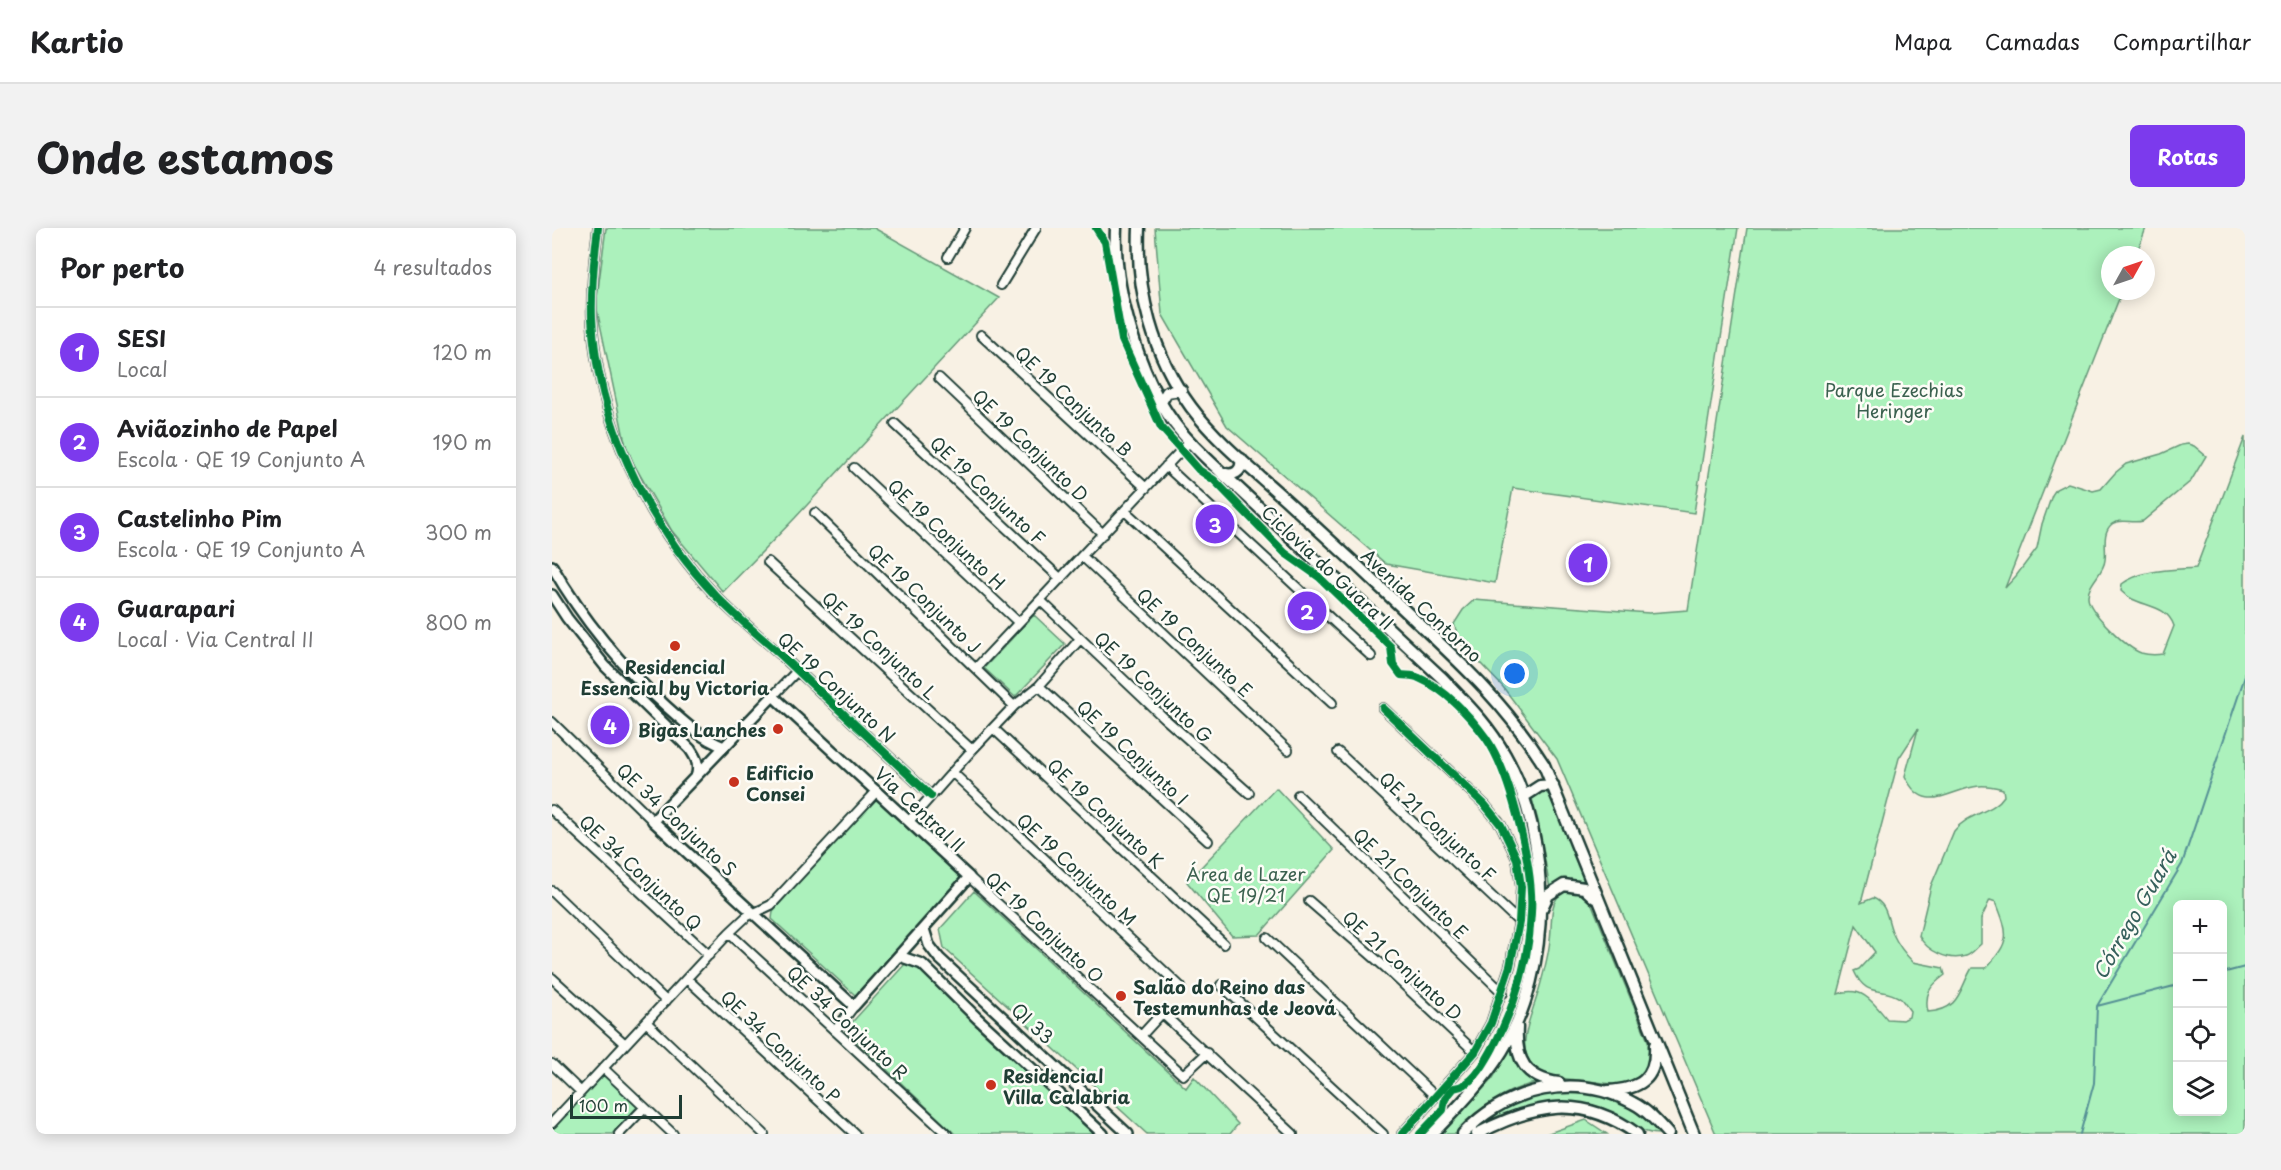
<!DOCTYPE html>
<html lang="pt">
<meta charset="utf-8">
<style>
body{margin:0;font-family:"Playpen Sans",sans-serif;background:#f2f2f2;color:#202124}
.controls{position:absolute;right:18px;bottom:18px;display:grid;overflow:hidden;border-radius:9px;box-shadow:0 3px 15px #0003}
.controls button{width:54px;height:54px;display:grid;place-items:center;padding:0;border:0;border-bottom:2px solid #e0e0e0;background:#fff;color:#202124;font:30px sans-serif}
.compass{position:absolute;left:1549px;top:18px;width:54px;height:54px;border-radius:50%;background:#fff;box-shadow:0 3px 15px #0003;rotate:50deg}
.scale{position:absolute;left:18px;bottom:15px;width:112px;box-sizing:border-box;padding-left:6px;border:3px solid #1f3d34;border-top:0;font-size:16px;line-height:21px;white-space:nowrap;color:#1f3d34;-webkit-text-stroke:4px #fdfcf7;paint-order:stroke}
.you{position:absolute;left:963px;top:446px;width:21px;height:21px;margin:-15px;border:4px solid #fff;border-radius:50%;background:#1a73e8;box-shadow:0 0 0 9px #1a73e833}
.badge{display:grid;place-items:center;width:39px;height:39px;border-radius:50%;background:#7c3aed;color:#fff;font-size:20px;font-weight:700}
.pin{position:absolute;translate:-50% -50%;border:3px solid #fff;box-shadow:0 2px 6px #0006}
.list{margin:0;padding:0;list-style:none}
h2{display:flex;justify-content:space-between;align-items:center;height:78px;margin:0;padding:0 24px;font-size:26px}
h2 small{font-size:20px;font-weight:400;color:#757577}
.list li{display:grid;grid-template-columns:39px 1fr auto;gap:18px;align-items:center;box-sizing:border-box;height:90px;padding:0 24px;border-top:2px solid #e0e0e0}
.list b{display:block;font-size:22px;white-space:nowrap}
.list p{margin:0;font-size:20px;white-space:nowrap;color:#757577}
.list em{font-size:20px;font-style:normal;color:#757577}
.icon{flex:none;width:33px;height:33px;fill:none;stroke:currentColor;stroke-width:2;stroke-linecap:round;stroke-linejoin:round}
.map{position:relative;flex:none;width:1693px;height:906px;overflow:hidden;border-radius:9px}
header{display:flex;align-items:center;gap:36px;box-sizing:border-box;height:84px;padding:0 30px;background:#fff;border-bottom:2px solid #e0e0e0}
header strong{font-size:28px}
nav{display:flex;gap:33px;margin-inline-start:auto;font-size:21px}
.intro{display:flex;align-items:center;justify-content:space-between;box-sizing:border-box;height:144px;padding:0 36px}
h1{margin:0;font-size:42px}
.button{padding:15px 27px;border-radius:9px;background:#7c3aed;color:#fff;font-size:21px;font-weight:700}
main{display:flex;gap:36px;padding:0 36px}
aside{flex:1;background:#fff;border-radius:9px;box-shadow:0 3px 15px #0003}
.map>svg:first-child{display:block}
.green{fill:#acf1bc;stroke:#669778;stroke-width:1.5;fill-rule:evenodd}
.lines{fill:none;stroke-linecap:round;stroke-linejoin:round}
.stream{stroke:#559095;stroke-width:2}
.minor-casing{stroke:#1f3d34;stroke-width:12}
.tertiary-casing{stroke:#1f3d34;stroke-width:14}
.secondary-casing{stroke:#1f3d34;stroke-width:15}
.minor{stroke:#fdfcf7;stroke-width:8}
.tertiary{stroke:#fdfcf7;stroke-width:9}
.secondary{stroke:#fdfcf7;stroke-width:10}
.cycleway-casing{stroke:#fdfcf7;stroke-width:11}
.cycleway{stroke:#00873e;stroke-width:8}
.poi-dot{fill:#c8321e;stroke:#fdfcf7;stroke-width:2}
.labels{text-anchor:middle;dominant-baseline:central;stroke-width:5;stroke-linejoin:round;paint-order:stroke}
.park-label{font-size:18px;fill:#3b614f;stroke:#fdfcf7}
.street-label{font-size:18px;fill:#1f3d34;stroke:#fdfcf7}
.poi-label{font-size:18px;font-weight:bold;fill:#1f3d34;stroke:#fdfcf7;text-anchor:start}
.water-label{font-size:20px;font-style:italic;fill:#36605c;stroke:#fdfcf7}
</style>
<header>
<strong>Kartio</strong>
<nav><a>Mapa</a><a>Camadas</a><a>Compartilhar</a></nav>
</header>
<div class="intro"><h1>Onde estamos</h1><a class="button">Rotas</a></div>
<main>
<aside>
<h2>Por perto<small>4 resultados</small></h2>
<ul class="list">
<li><span class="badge">1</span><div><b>SESI</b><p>Local</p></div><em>120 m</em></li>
<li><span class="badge">2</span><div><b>Aviãozinho de Papel</b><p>Escola · QE 19 Conjunto A</p></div><em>190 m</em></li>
<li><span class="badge">3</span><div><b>Castelinho Pim</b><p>Escola · QE 19 Conjunto A</p></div><em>300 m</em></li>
<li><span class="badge">4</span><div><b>Guarapari</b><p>Local · Via Central II</p></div><em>800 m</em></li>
</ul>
</aside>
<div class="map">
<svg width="1693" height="906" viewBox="0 0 1693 906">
<rect width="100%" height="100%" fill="#f8f1e4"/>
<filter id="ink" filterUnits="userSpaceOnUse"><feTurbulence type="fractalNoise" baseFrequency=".0167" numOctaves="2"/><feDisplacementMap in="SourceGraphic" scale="12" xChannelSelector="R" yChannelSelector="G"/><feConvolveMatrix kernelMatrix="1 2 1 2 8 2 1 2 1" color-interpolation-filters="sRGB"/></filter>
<g filter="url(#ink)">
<path class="green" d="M54,0H322L447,70L243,290L171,364L120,303L75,224L44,77Z
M603,0H1186L1142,285L961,260L943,355L834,336L675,198L610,86Z
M1195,0H1594L1584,27H1558V63H1570L1453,360L1464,348L1485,320L1490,296L1500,267L1504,261L1516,255L1541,263L1549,261L1563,245L1574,236L1609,226L1629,217L1636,216L1642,218L1654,228L1639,253L1591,293C1581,296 1568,290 1560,296C1549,305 1555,321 1553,332C1552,345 1536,355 1536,369C1536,383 1575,420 1589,425C1596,427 1604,427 1611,426L1622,398C1614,374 1585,380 1569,363L1570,356C1590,341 1620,342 1644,340L1693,209V906H1164L1005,531L951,459L909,415L902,396L911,382L922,372L1097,385L1136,382ZM1366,501L1353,548C1372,589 1397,561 1427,558C1435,557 1443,559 1451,561L1452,568C1441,585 1417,584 1402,603L1379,658L1367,708C1375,723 1397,734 1414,728C1420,726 1424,720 1429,716V691L1438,672L1444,674C1457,707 1459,713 1434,740H1420C1407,761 1409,782 1376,784C1372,766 1378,758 1393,747L1391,740L1361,734C1353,726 1346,717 1341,706C1335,693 1336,676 1321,670L1309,675L1347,530ZM1670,676V884H1626V676ZM1304,697L1323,724L1307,741L1302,743C1315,772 1330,757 1349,771C1352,774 1355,779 1358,783L1357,789L1351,792L1335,791C1321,774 1310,757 1286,766Z
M482,387L513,416L463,469L432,440Z
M724,560L782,622L707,707L680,708L635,654Z
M992,562L1001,572L1035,656C1019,650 1012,653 998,661L986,593L980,571L982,565Z
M329,569L412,646V657L310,766L303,767L220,691L221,683L322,570Z
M1018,661L1033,666L1039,674L1098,818L1100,835C1081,860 1074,858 1045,854C1027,852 1006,852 990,844C958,828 979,790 986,765C991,748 996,730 998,712C1001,692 995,668 1018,661Z
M422,663L634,860L642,849L686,896L678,906H595L392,720L388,701Z
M354,735L368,738L546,906H403L293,802Z
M961,816L988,854C950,861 930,880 905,906H890L941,850Z
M52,846L86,878L60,906H0V899Z
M1007,863C1036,864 1072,868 1094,888C1100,893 1104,900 1109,906C1085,906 1080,893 1060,884C1011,861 968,881 924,904C946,879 975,869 1007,863Z
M1034,892L1055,906H994Z"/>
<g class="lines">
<path class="stream" d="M1670,745L1693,739
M1545,778L1626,757
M1528,906L1542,855L1545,778L1630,636L1693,448"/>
<defs>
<path id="minor" d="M46,0C42,30 39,61 40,90C45,192 94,294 163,367C184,389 208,408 230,428C280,475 329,521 379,568
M396,29L413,0
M449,57L484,0
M429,107L594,260
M387,150L551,306
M343,196L509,351
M614,238L819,428
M302,240L466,394
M573,283L780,475
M263,285L462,478
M530,328L736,522
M216,334L420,522
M489,373L611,489L697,565
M424,440L637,214
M487,458L656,613
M221,468L245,443
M831,480L933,577L949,597L965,631L969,659L967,694L958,738L939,795L923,824L850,906
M0,494L101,593
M441,500L672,716
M786,524L967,694
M400,544L629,759
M746,567L951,765
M0,582L157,727
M358,592L420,522L462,478L487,458L528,411
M969,648L988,640
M417,649L631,847L655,825
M0,663L114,773
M757,673L834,740L923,824
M177,705L395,906
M715,710L884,869
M0,750L73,816
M135,751L303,906
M669,757L831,906
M94,794L212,906
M283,803L302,778
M589,808L610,785L741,906
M0,836L29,864
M51,840L121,906
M0,895L177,705L194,689L219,677L325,563
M67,906L92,880"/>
<path id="tertiary" d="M0,338C31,392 70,439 116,480C134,496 149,510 172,519
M0,367L15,390L53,438L138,521C144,530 147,535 145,546
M221,468L417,649L302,778L101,593Z
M372,701L377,717L387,730L576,906
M347,728L370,736L425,790L551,906"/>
<path id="secondary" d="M564,0C561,59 587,148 622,195C636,214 653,229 670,245L890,450C913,474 937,497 953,527C1000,610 1001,741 950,823C931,854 905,880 880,906
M587,0C584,64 601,127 639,179C665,214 701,242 733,271C777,311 820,351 863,392C913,439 955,478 992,537L1142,906
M609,174L615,164L629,162
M670,245C681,249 691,244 689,231
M971,569L988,558L1001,557
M990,680L996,667L1012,657L1032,660L1043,670
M965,799C963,832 973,850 1007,855
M1056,863C1087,861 1105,852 1103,817
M911,906C955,859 1024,844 1081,875C1095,882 1106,895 1116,906
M925,906C982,876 1030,866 1085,906"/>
</defs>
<use href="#minor" class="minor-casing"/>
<use href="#tertiary" class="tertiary-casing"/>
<use href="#secondary" class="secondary-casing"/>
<use href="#minor" class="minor"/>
<use href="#tertiary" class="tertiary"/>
<use href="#secondary" class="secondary"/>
<defs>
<path id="cycleway" d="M46,0C42,30 39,61 40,90C45,192 94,294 163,367C184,389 208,408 230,428C280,475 329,521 379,568
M544,0L553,14L570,112L609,199L647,242L662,252L733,325L767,349L839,419L841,436L849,447C855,448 862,447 867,450C893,461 918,488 934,510C959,546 982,642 979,685C977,733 963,778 941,820C932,836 921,858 902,860L893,871L891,882L868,906
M831,480L933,577L949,597L965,631L969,659L967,694L958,738L939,795L923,824L850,906"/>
</defs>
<use href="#cycleway" class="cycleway-casing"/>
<use href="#cycleway" class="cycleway"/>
</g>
</g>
<g class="poi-dot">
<circle cx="123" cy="418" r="6"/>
<circle cx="226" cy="501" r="6"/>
<circle cx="182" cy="554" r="6"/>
<circle cx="569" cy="768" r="6"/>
<circle cx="439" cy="857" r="6"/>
</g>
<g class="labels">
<g class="park-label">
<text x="1342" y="161">Parque Ezechias<tspan x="1342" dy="21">Heringer</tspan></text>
<text x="694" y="645">Área de Lazer<tspan x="694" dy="21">QE 19/21</tspan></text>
</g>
<g class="street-label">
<text transform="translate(522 173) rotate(43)">QE 19 Conjunto B</text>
<text transform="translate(479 217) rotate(44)">QE 19 Conjunto D</text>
<text transform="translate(436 262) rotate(43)">QE 19 Conjunto F</text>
<text transform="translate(395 306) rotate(43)">QE 19 Conjunto H</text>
<text transform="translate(776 339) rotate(43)">Ciclovia do Guara II</text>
<text transform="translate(373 370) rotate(44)">QE 19 Conjunto J</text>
<text transform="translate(870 377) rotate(43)">Avenida Contorno</text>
<text transform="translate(643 414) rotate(43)">QE 19 Conjunto E</text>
<text transform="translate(328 417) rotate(43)">QE 19 Conjunto L</text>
<text transform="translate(285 459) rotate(43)">QE 19 Conjunto N</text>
<text transform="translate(602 459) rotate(43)">QE 19 Conjunto G</text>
<text transform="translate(581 524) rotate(43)">QE 19 Conjunto I</text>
<text transform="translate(368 581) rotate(43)">Via Central II</text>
<text transform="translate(554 585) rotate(43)">QE 19 Conjunto K</text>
<text transform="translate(125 591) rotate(43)">QE 34 Conjunto S</text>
<text transform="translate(886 598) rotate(43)">QE 21 Conjunto F</text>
<text transform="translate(525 641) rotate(43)">QE 19 Conjunto M</text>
<text transform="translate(89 644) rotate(43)">QE 34 Conjunto Q</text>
<text transform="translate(859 655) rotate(44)">QE 21 Conjunto E</text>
<text transform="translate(493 699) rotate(43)">QE 19 Conjunto O</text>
<text transform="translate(851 737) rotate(42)">QE 21 Conjunto D</text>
<text transform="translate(296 794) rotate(43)">QE 34 Conjunto R</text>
<text transform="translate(481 795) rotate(43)">QI 33</text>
<text transform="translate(229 818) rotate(43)">QE 34 Conjunto P</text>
</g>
<g class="poi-label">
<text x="123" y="438" text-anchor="middle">Residencial<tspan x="123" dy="21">Essencial by Victoria</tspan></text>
<text x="214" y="501" text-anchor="end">Bigas Lanches</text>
<text x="194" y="544">Edificio<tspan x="194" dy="21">Consei</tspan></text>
<text x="581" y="758">Salão do Reino das<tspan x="581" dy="21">Testemunhas de Jeová</tspan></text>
<text x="451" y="847">Residencial<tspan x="451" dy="21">Villa Calabria</tspan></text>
</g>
<g class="water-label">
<text transform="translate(1582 686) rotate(-60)">Córrego Guará</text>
</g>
</g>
</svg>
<div class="controls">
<button>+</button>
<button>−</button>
<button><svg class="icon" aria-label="locate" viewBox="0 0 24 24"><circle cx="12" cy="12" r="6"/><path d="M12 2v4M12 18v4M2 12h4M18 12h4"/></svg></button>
<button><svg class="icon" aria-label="layers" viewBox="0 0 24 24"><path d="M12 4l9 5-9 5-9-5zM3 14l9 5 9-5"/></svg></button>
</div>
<svg class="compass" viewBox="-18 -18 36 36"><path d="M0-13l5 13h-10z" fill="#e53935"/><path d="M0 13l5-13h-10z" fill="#757577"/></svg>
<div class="scale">100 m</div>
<div class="you"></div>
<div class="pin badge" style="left:1036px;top:335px">1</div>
<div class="pin badge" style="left:755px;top:383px">2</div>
<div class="pin badge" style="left:663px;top:296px">3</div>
<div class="pin badge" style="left:58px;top:497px">4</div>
</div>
</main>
